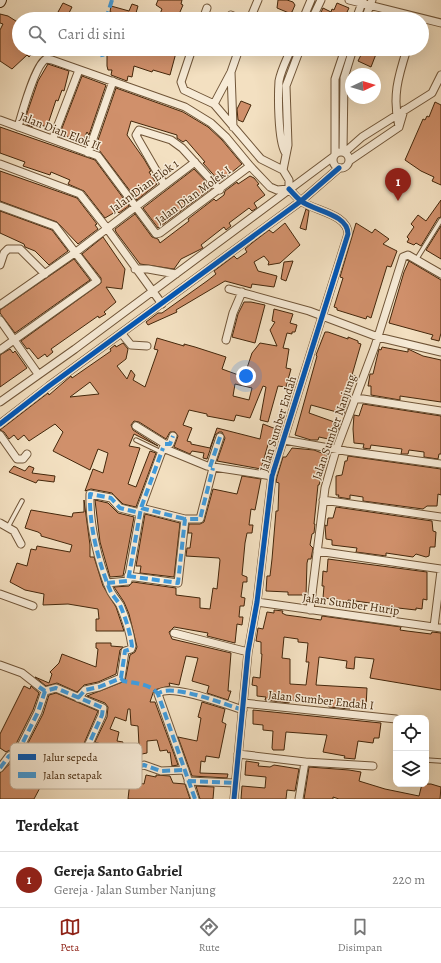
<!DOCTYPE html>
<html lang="id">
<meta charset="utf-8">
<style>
body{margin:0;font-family:Alegreya,serif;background:#f2f2f2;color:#222}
.controls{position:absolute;right:12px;bottom:12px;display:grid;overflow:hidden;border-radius:8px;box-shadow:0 4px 16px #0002}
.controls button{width:36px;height:36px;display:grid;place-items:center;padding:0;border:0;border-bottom:1px solid #e0e0e0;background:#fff;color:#222;font:20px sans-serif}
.compass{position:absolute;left:345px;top:68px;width:36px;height:36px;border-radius:50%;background:#fff;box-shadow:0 4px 16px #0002;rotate:86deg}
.you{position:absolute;left:246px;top:376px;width:14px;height:14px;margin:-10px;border:3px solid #fff;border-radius:50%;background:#1a73e8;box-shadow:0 0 0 6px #1a73e833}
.badge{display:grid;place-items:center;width:26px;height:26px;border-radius:50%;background:#8f2418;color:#fff;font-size:13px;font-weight:700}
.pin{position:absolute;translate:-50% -33px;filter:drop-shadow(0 1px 2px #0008)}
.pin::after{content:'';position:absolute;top:21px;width:14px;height:12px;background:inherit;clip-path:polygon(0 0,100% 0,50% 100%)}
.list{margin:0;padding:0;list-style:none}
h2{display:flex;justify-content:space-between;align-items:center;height:52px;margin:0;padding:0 16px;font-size:17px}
h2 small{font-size:13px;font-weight:400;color:#767676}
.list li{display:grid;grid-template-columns:26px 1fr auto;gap:12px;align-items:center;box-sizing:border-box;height:56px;padding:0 16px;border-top:1px solid #e0e0e0}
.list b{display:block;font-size:15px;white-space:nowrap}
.list p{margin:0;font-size:13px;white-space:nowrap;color:#767676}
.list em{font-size:13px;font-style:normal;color:#767676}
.icon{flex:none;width:22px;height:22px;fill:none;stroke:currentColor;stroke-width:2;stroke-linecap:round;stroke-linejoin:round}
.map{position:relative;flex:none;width:441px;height:799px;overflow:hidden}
.search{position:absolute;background:#fff;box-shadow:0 4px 16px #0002;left:12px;right:12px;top:12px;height:44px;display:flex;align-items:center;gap:10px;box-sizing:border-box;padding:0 14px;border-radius:22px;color:#767676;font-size:15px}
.sheet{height:108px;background:#fff}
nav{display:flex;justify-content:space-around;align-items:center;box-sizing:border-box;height:56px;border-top:1px solid #e0e0e0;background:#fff;font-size:11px;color:#767676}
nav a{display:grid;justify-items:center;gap:2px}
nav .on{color:#8f2418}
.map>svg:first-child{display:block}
.building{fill:#d0906b;stroke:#44270b;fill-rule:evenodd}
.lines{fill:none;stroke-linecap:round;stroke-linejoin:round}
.lane-casing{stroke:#705538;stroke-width:5.5}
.street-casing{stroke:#705538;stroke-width:9}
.secondary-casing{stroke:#44270b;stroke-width:12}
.lane{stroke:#f7ebd7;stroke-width:3.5}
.street{stroke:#f7ebd7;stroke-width:7}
.secondary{stroke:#f7ebd7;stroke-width:10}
.quiet{stroke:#409cde;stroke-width:4;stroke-dasharray:8 4;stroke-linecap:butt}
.cycleway-casing{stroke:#f7ebd7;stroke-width:8}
.cycleway{stroke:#0057b8;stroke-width:5}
.labels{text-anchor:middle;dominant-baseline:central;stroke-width:3;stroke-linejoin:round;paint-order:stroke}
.street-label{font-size:12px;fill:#44270b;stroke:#f7ebd7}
.key{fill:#f7ebd7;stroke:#c1b09a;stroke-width:1}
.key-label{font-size:11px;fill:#44270b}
</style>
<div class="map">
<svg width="441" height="799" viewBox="0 0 441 799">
<rect width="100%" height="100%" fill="#f3e0c1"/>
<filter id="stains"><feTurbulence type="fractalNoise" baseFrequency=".005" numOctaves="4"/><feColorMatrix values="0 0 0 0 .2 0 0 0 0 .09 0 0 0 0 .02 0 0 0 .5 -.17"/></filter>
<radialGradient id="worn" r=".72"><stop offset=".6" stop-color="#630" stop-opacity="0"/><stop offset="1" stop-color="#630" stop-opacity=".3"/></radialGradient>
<path class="building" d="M158,0H182L181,4L183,5L177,19H158L162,9L156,5Z
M278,0H287L293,2L295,5L292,12L289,13L277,8Z
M63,3L72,7L67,17L58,12Z
M337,3L349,8L347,12L351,14L349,19H318L323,8L331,12L332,9L334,10Z
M132,4L138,6L136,13L151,19H114L115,13L110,12L111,6L129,11Z
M0,14L8,16L19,23V49H33L34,52L29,57L27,55L12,69L0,61V30L3,24L0,23Z
M107,49H127L144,53L145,49H177L170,75L153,70L152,72L134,66L132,77L128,76L127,81L111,75L112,70H108L107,66Z
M364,49H378L371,67L358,61Z
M48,64L69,71L64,91L62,90L58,101L56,100L47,127L35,123L33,127L27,125L28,120L25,119L38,81Z
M82,76L106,85L89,135L87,132L83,140L72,136L71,138L65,136L64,138L59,136Z
M116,88L183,112L208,127L222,140L242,164L220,182L203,163L205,162L186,140L183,142L177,138V135L131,121L127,135L144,159L151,171L149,172L157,184L137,200L96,146Z
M241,101L251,105L243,122L238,120L237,109Z
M435,102L441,105V185L432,181L434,177L421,171L405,160L423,119L425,120L427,116L429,117Z
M0,127L95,160L129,206L119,213L117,211L105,218L84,191L68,184L70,180L51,172L50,175L23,166L25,162L0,153Z
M194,169L212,188L158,228L143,208Z
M0,171L77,198L97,224L95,225L98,229L78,244L57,222L0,201Z
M250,176L254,178L259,184L257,185L265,195L254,203L257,208L252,211L249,208L229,223L231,226L226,230L224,227L201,245L203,248L181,259L174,269L140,264L116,232L115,229L135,214L152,237L158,239L160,243L189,221L188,219L214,199L216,201L224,195L225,191L237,182L238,184Z
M441,200V217L438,218L421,246L416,243L414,245L407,242L409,239L407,237L414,227L411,224L418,215L426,221Z
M306,209L309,211L306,230L300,228Z
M0,211L52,230L68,251L49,265L35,251L25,247L24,244L0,233Z
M285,223L300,245L280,263L268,265L269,262L264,256L254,262L258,271L277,276L274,287L252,284L251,288L225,281L176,310L177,312L148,325L146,322L158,313H162L207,281L216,274L214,271L234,256L237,259L247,252L245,249L252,243L269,230L273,233Z
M356,223L372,233L375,229L389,239L383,244L397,251L391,267L387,266L371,318L367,316L366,319L337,310V308L334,307L343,278L340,277Z
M441,226V259L426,250Z
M103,237L125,269L122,289L106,287L116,302L104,312L106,314L99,318L98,316L51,349L53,352L47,357L45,354L38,359L29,348L27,349L21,341L101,283V278L82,254Z
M74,259L90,280L15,333L0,313V310Z
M293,261L286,281L281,279L284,262Z
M409,261L441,280V333L439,341L431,339L433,335L389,323L404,272Z
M244,302H251L265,305L255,343L232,337L238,314Z
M274,309L293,314L290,323L297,325L295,332H292V334L287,333L283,348L289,349L286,368L291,369L286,387L278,386L268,422L260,420L266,387L263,386L250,418L236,415L234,421L207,416V414L189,410L183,425L192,428L187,441L191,442V444L210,448L217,428L260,439L263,424L276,429L272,442L269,441L261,469L217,461L225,438L222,432H219L215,435L207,459L203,458L204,453L192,451L190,454L174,447L178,436L175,432H170L166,439L139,422L134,421L131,425L133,430L158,446L134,434L129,446L140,448L128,484L136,487L150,451L156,453L136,507L123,504L112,493L91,489L85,491L93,469L103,473L108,453L98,449L90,470L53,451L63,432L55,424L29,441L24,435L18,440L14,435L9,439L4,432L0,430L48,393L49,395L71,376L72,378L111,351L110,349L115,345L116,347L123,343L128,349L126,359L117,366L127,379L131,370L135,375L133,380L145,387L158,350L154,349L157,338L184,346V344L195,347L226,357L222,369L244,377L252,353L260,343L277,346L270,330L275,322L272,321ZM90,382L99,394L70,397ZM235,384L252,388L249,400L233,396Z
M325,332H328L348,339V337L358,341V343L361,344L352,375L356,376L354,383L349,381L344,399L348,401L344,414L311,405L309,413L340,424L338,432L335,431L333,440L319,437L318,440H311L295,435L317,356L316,355Z
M382,347L408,352V349L423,356L441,360V402L400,396V400L371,395V386H368L370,374H373L379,349L381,350Z
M10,349L13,353L15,351L27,368L0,387V355Z
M363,404L441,416V454H439L438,459L424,457V452L409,450L408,454H401L402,449L371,445L370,449L363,448L364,444L354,443L353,429L354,415L359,416Z
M292,448L314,450L327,455L319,485H318L314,524H315L314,533L312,534L310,545L313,548L311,559H308L307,563L306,595H288V592L266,591L267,576H270L272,559L276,511H278L279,483L276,482L277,477L283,457H286Z
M348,456L441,469V495L438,494L437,506H427L423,509L363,501V497L350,495V499L338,497L339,495H336V476L342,475L345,461H347Z
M14,466L25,471L29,466L34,468L32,473L55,476L54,482L38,480L36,483L9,472Z
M242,476L261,479L255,510L251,509L249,525H253L252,533H247L245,543L242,575L247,577V582H243L241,597L245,598L244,606H240L239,617H243L242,625L237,624L235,643L207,636L208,633L174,627L169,632L172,639L231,653L228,691H231L228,700L207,693L209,686L192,681L198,658L186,656L179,685L169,683L170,686L154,690L150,702H155L178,765L172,766L170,752L168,753L167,750L160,751L157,740L147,741V753L137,755L136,747L139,745L138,726L131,725L130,709H128L126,721L115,717L110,729L119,732L117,741L123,742L121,751L95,742L107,717L108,707L105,703L87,696L125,681L130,655L135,652L137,647L129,614L124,602L114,587L129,586L133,582L176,588V595L200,598V608L210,609L213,588L217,589L220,560L219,558L186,556L187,548H190L192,533H188L189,524H200L204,522L213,489L237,494Z
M84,500L90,545V557H94L103,586L116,607L124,631H96V619H99L98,609L68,604L43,605L44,594L25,590L10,582L17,563L27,566L31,549L36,550L37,546L70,552L72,545L41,536V534L38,532L25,528L31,510L72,517L73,513L84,512Z
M95,500L108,503L118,513L134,517L123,576L110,577L100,542Z
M336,507L432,521L433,531L436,532L435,547H430L429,556L426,557L416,554L413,557L386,553V556L356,552L357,548L332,545V540L326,539L325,525L327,526L328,518H333Z
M145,514L180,523L174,577L140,573L141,566H136Z
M328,559L427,572V600L423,599L422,609L416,608V610L389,607L383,608V606L377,604L348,600L347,606L332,603V599L323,598L324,586H322L323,571L327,572Z
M274,610L283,611L282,613L286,615L301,617L321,620L322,616L401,627L400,630L407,631L431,634L432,632L441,633V690L370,678L374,659L355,657L354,669L346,668L347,661L319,657L316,685L367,688L366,708L350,707V709L329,707V704L290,700L289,703L265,700L266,697L257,696V686L252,685L253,677L260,678L262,654H261V642L256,641L258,628L263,629L267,612L274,613ZM284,637L298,639V642L308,643L306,662H309L306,685L290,684V659L282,658Z
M96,643H111V646L123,647L120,650L116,674L98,682L84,685L77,692L57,683L46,686L35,677L49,683L52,674L50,672L59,663L62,654L96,667L98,649L96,648Z
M24,686L30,689L31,686L39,693L33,710L14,748L6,752L0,748V734Z
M56,693L98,711L79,755L80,758L84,760L87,759L91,751L102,754L97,771L82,770L81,763L56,753L55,756L52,755L50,761L38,756L39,754L25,749L43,714L49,695Z
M202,702L225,709L222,722L226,724L219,758L206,756L205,762L201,761L200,773L228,774L227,778L192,776L178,737L197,741L201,718L198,717Z
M253,710L381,723L379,738H374L373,743L358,741L355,759L344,758L345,756L323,752L327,735L286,732L284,750H273L272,748L273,731L263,730V725L253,724Z
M16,758L34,768L30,777L42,784L34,799H0V773Z
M246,761L259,763L258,766L270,767L274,765L299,769L295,791L287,790L286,799H241L242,786L265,788L266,777L245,775Z
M309,767L349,770L361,772L359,781L385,789L419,796L422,784H431L441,787L440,799H339L333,797V799H304Z
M146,775L156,777V775L170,776L173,783L185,784L190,799H128L130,781L144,784Z
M196,786L214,787L213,799H200Z"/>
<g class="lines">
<defs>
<path id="lane" d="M416,260L441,220
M136,440L161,452
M8,527L22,501
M426,760L441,761"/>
<path id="street" d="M349,0L441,23
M231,15L240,19
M203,19L207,8
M250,19L258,0
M303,19L311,0
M312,19L321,0
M356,19L363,0
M365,19L372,0
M192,49L181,82L184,90L214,104L261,159L283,170
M231,72L233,127
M214,104L231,72L239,49
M0,120L98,156L156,234L160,233L250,166
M18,127C22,113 35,65 46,59L52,60L185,107L211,123L226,137L250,166L270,187L277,190L289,189
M399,127C392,97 398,77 407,49
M53,138L79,70
M333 160a8 8 0 1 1 16 0a8 8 0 1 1-16 0Z
M285,152C278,140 278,96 279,81C281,70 287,59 291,49
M343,152L344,78L353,49
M345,152L362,137L432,93L441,75
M88,153L113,81
M335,153V79L345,49
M349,161L399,127L404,110
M0,164L80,194L106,227L162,304
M164,184L138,139L136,135L139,130L171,140L182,148L220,190
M289,189V180L283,170L288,145L286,86L300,49
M0,206L55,226L97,281L0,350
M0,265L4,253L8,249H20L45,274
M135,269H148L176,274
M229,289L309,311L378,337L441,352
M0,305L76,252L195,162
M0,320L38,374
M122,334L131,345L147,346
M226,340L233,313L242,292
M354,399H363L441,411
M0,402L75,349L333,157
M0,424L49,386L301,201L339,168
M136,426L165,444L163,448L207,466L272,476
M0,435L17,459H23L27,454
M284,440L346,451L441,464
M165,444H170L173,436
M210,467L220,437
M323,500L441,517
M141,508L185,519
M0,523L14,531L21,544
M317,551L441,569
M128,576L178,583L185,519H200L213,468
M107,583L128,581L141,508L163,448
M0,594L33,606
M257,602L441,628
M310,610L325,488L336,450L375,346L403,257L408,255L441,274
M434,627L441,571
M174,633L248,652
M0,665L22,673L45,691L56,688L103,708L102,715L84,755
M78,698L85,690L99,687L121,678L125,651L131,649L132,646C130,632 126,619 120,605C117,600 112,595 110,590C98,561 89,525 90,494L111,498L120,508L140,513
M243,703L396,719
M89,746L97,747L124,757L130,769L144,765L161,771L185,770
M17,753L24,758
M238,754L305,762L373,766
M0,768L9,756L18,752L38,712L45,691
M188,781L235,783
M195,799L158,694C169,682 227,705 243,710
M234,799L248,652L257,602L272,476L348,234C348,214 314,211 301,201C297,198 293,193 289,189
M299,799L305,762"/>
<path id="secondary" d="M0,2L1,0"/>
</defs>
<use href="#lane" class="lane-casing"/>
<use href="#street" class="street-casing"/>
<use href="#secondary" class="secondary-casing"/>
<use href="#lane" class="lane"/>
<use href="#street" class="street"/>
<use href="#secondary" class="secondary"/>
<path class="quiet" d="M106,19L112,0
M101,49L103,59
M165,444H170L173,436
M210,467L220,437
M141,508L185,519
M128,576L178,583L185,519H200L213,468
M107,583L128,581L141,508L163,448
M121,678L123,681C135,683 151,684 158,694
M39,687L45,691L56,688L103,708L102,715L84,755
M78,698L85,690L99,687L121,678L125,651L131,649L132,646C130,632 126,619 120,605C117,600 112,595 110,590C98,561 89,525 90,494L111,498L120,508L140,513
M89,746L97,747L124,757L130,769L144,765L161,771L185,770
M17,753L24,758
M0,768L9,756L18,752L38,712L45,691
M188,781L235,783
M195,799L158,694C169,682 227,705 243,710"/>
<defs>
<path id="cycleway" d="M0,424L49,386L301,201L339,168
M234,799L248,652L257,602L272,476L348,234C348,214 314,211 301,201C297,198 293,193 289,189"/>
</defs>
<use href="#cycleway" class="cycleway-casing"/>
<use href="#cycleway" class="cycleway"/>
</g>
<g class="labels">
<g class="street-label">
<text transform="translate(60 131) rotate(21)">Jalan Dian Elok II</text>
<text transform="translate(144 186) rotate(-36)">Jalan Dian Elok 1</text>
<text transform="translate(193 195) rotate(-36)">Jalan Dian Molek I</text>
<text transform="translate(278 424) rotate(-73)">Jalan Sumber Endah</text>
<text transform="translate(334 427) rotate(-71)">Jalan Sumber Nanjung</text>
<text transform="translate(351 604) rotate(8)">Jalan Sumber Hurip</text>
<text transform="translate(321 700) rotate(6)">Jalan Sumber Endah I</text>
</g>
</g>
<rect x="10" y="743" width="132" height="46" rx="6" class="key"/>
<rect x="18" y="754" width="18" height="6" fill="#0057b8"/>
<rect x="18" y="772" width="18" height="6" fill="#409cde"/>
<g class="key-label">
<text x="43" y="761">Jalur sepeda</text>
<text x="43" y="779">Jalan setapak</text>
</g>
<rect width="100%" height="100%" filter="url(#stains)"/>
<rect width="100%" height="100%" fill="url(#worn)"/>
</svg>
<div class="controls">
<button><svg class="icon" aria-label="locate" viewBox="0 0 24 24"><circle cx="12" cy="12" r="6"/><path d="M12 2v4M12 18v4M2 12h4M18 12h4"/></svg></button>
<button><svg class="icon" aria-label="layers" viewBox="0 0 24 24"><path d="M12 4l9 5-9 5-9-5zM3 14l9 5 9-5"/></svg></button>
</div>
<svg class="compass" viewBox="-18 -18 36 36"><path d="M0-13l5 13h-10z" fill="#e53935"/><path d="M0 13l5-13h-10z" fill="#767676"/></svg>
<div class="you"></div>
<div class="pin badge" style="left:398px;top:201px">1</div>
<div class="search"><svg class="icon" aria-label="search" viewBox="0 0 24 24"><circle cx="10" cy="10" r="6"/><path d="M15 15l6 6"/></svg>Cari di sini</div>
</div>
<section class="sheet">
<h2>Terdekat<small></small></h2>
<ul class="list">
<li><span class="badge">1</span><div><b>Gereja Santo Gabriel</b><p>Gereja · Jalan Sumber Nanjung</p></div><em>220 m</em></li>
</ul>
</section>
<nav>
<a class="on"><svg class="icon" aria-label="map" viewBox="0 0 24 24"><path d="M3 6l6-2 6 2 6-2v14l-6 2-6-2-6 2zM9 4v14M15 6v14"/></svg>Peta</a>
<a><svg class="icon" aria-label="directions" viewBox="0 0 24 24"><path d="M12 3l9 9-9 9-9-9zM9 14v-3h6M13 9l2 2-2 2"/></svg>Rute</a>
<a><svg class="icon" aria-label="saved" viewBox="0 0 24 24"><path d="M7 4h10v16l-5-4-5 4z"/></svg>Disimpan</a>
</nav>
